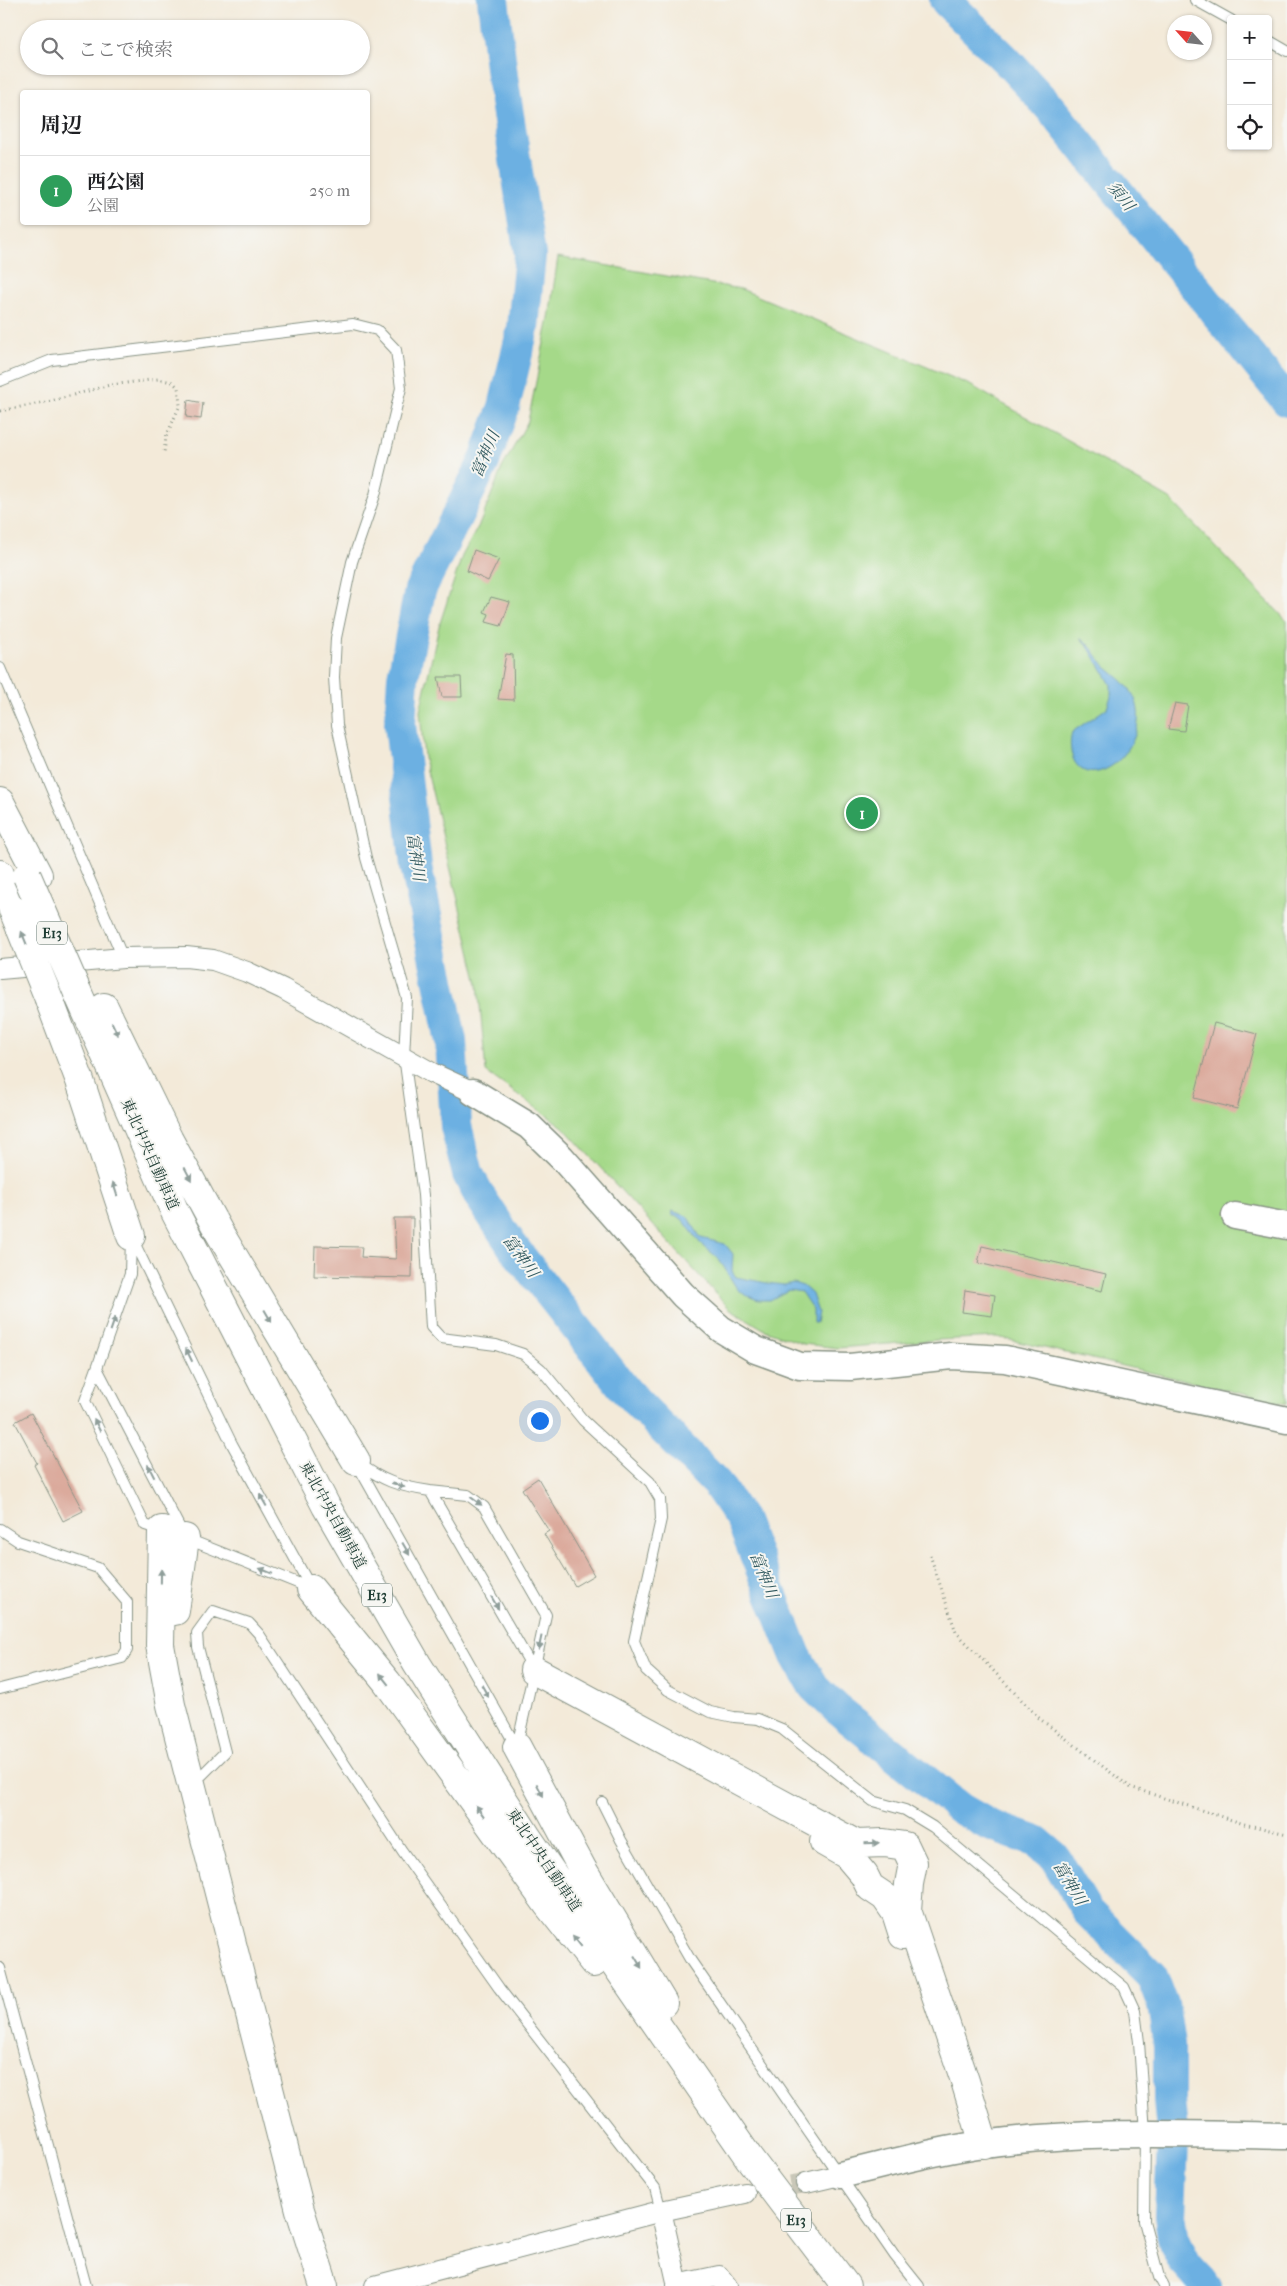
<!DOCTYPE html>
<html lang="ja">
<meta charset="utf-8">
<style>
body{margin:0;font-family:"IM FELL French Canon","Noto Serif JP",serif;background:#f2f2f2;color:#202124}
.controls{position:absolute;right:15px;top:15px;display:grid;overflow:hidden;border-radius:5px;box-shadow:0 1px 4px #0004}
.controls button{width:45px;height:45px;display:grid;place-items:center;padding:0;border:0;border-bottom:1px solid #e0e0e0;background:#fff;color:#202124;font:25px sans-serif}
.compass{position:absolute;left:1167px;top:15px;width:45px;height:45px;border-radius:50%;background:#fff;box-shadow:0 1px 4px #0004;rotate:297deg}
.you{position:absolute;left:539px;top:1420px;width:18px;height:18px;margin:-12px;border:4px solid #fff;border-radius:50%;background:#1a73e8;box-shadow:0 0 0 8px #1a73e833}
.badge{display:grid;place-items:center;width:32px;height:32px;border-radius:50%;background:#0b8043;color:#fff;font-size:16px;font-weight:700}
.pin{position:absolute;translate:-50% -50%;border:2px solid #fff;box-shadow:0 1px 5px #0006}
.list{margin:0;padding:0;list-style:none}
h2{display:flex;justify-content:space-between;align-items:center;height:65px;margin:0;padding:0 20px;font-size:21px}
h2 small{font-size:16px;font-weight:400;color:#757577}
.list li{display:grid;grid-template-columns:32px 1fr auto;gap:15px;align-items:center;box-sizing:border-box;height:70px;padding:0 20px;border-top:1px solid #e0e0e0}
.list b{display:block;font-size:19px;white-space:nowrap}
.list p{margin:0;font-size:16px;white-space:nowrap;color:#757577}
.list em{font-size:16px;font-style:normal;color:#757577}
.icon{flex:none;width:28px;height:28px;fill:none;stroke:currentColor;stroke-width:2;stroke-linecap:round;stroke-linejoin:round}
.map{position:relative;flex:none;width:1287px;height:2286px;overflow:hidden}
.search{position:absolute;background:#fff;box-shadow:0 1px 4px #0004;left:20px;top:20px;width:350px;height:55px;display:flex;align-items:center;gap:12px;box-sizing:border-box;padding:0 18px;border-radius:28px;color:#757577;font-size:19px}
.panel{position:absolute;background:#fff;box-shadow:0 1px 4px #0004;left:20px;top:90px;width:350px;height:135px;border-radius:5px}
.map>svg:first-child{display:block}
.green{fill:#a5d989;stroke:#628b5e}
.water{fill:#6cb0e2;stroke:#46768b}
.lines{fill:none;stroke-linecap:round;stroke-linejoin:round}
.river{stroke:#6cb0e2;stroke-width:32}
.building{fill:#dbaa9c}
.minor-tunnel{stroke:#c9c7b8;stroke-width:20;stroke-dasharray:20 10;stroke-linecap:butt}
.service-casing{stroke:#899486;stroke-width:12}
.minor-casing{stroke:#899486;stroke-width:22}
.tertiary-casing{stroke:#899486;stroke-width:29}
.motorway-casing{stroke:#899486;stroke-width:30}
.path{stroke:#899486;stroke-width:3;stroke-dasharray:1 4;stroke-linecap:butt}
.service{stroke:#fff;stroke-width:10}
.minor{stroke:#fff;stroke-width:20}
.tertiary{stroke:#fff;stroke-width:26}
.motorway{stroke:#fff;stroke-width:28}
.motorway-bridge-casing{stroke:#899486;stroke-width:30;stroke-linecap:butt}
.motorway-bridge{stroke:#fff;stroke-width:28}
.oneway{fill:#8f9e9a}
.labels{text-anchor:middle;dominant-baseline:central;stroke-width:4;stroke-linejoin:round;paint-order:stroke}
.shield{fill:#f6f6f2;stroke:#60746d;stroke-width:1}
.shield-label{font-size:14px;font-weight:bold;fill:#1f3d34}
.street-label{font-size:15px;fill:#1f3d34;stroke:#f6f6f2}
.water-label{font-size:16px;font-style:italic;fill:#325a60;stroke:#f6f6f2}
</style>
<div class="map">
<svg width="1287" height="2286" viewBox="0 0 1287 2286">
<rect width="100%" height="100%" fill="#f6f6f2"/>
<filter id="ink" filterUnits="userSpaceOnUse"><feTurbulence type="fractalNoise" baseFrequency=".02" numOctaves="2"/><feDisplacementMap in="SourceGraphic" scale="10" xChannelSelector="R" yChannelSelector="G"/><feConvolveMatrix kernelMatrix="1 2 1 2 8 2 1 2 1" color-interpolation-filters="sRGB"/></filter>
<filter id="wash" filterUnits="userSpaceOnUse"><feTurbulence type="fractalNoise" baseFrequency=".0096" numOctaves="4" result="noise"/><feDisplacementMap in="SourceGraphic" scale="20" xChannelSelector="R" yChannelSelector="G"/><feGaussianBlur stdDeviation="1.12" result="paint"/><feColorMatrix in="noise" values="0 0 0 0 0 0 0 0 0 0 0 0 0 0 0 0 0 1.4 0 .05"/><feComposite in="paint" operator="in"/></filter>
<g filter="url(#wash)">
<rect width="100%" height="100%" fill="#f3ead9"/>
<path class="green" d="M558,257L741,289L970,385L1170,499L1287,621V1404L997,1337L937,1340L838,1348L803,1344L765,1330L729,1308L563,1127L486,1072L478,984L424,758L420,711L439,626L462,556L480,523L502,468L528,421L549,318Z"/>
<path class="water" d="M1080,638C1092,644 1097,659 1107,668C1118,677 1130,686 1135,699C1146,724 1129,760 1104,770C1077,781 1066,754 1072,732L1107,708L1111,696V685L1106,676L1087,645Z
M672,1211L687,1216L701,1238L725,1244L733,1254L732,1271L736,1277L767,1283L784,1285L793,1283L803,1286L812,1294L818,1312L816,1323H813V1310L801,1292L789,1290L770,1300H758L745,1295L737,1289L719,1259L700,1243L684,1221L678,1216H673Z"/>
<g class="lines">
<path class="river" d="M493,0L502,76L530,255L523,328L504,407L484,462L420,590L403,677L400,724L416,866L451,1041L456,1126L468,1174L479,1195L513,1247L626,1391L717,1484L741,1519L796,1656L814,1687L836,1708L961,1809L989,1825L1037,1842L1054,1856L1087,1911L1152,1976L1163,2005L1169,2045V2101L1173,2141L1170,2216L1174,2242L1184,2262L1206,2286
M945,0L1006,60L1052,110L1287,401"/>
</g>
<g id="blocks">
<path class="building" d="M188,400L203,403L201,419L186,417Z
M474,550L499,559L488,581L467,571Z
M491,597L510,602L501,626L486,622L489,614L484,612Z
M506,654L513,655L514,700L498,699Z
M438,677H461L462,697H442Z
M1175,703L1188,705L1184,731L1168,729Z
M1214,1023L1257,1034L1237,1109L1194,1098Z
M394,1218H413L412,1278L314,1276L315,1246L362,1247L361,1257L396,1259Z
M982,1246L1106,1274L1102,1291L978,1263Z
M965,1290L995,1295L992,1316L962,1312Z
M31,1413L83,1511L63,1521L34,1465L37,1463L15,1422Z
M538,1478L594,1575L575,1586L544,1534L549,1531L522,1489Z"/>
</g>
</g>
<g filter="url(#ink)">
<use href="#blocks" fill-opacity="0" stroke="#899486" stroke-width="1"/>
<g class="lines">
<path class="minor-tunnel" d="M761,2190L806,2183"/>
<defs>
<path id="service" d="M1195,0L1231,20
M1268,40L1287,51
M0,381L52,360L353,324L377,330L396,350L401,388L375,495L352,562L336,638L334,677L337,725L366,858L407,998L404,1056L423,1195L431,1327L441,1338L496,1345L523,1354L541,1369L583,1420L650,1482L660,1499L661,1519L634,1641L646,1670L668,1690L710,1712L734,1717L758,1719L782,1729L873,1801L905,1810L933,1827L1124,1987L1135,2011L1139,2042L1145,2133L1144,2221L1159,2277L1164,2286
M0,668L123,958
M131,1237L130,1274L97,1368L185,1538L310,1588
M132,1238L232,1444L311,1588
M97,1368L85,1401L145,1525L161,1530
M357,1462C383,1481 397,1486 430,1491L534,1670L517,1746
M357,1464L516,1746
M430,1491L468,1495L484,1507L546,1615L534,1670
M0,1529L18,1541L98,1568L127,1602V1650L122,1658L0,1689
M202,1775L225,1752L198,1647L197,1633L213,1611L249,1623L259,1634L402,1851L499,1988L655,2188L661,2211
M602,1802L621,1840L691,1961L895,2256L919,2286
M0,1968L86,2286"/>
<path id="minor" d="M0,969L123,958L186,957L213,960L247,972L283,989L432,1073L473,1092
M806,2183L840,2175
M661,2211L678,2286
M677,2285L719,2276L727,2286
M375,2286L661,2211L745,2193"/>
<path id="tertiary" d="M473,1092L529,1126L562,1158L683,1295L721,1329L756,1350L800,1366L850,1367L951,1356L1005,1359L1287,1420
M1235,1216L1287,1226
M840,2175C888,2164 936,2150 984,2144C1085,2130 1186,2134 1287,2136"/>
<path id="motorway" d="M0,802L38,875
M0,874L13,910
M77,991L175,1212L326,1506L417,1664L528,1838L749,2158L846,2286
M49,999L80,1081L131,1236
M104,1007L169,1140L219,1232L356,1461
M162,1530L160,1645L171,1705L300,2210L324,2286
M311,1589L387,1682L548,1905L594,1963
M175,1611L185,1538
M534,1670L856,1844L884,1843L905,1846L913,1863L909,1884L907,1910L965,2081L984,2144
M517,1747L583,1870L663,2003
M824,1842L847,1855L864,1875L870,1887L885,1897L896,1913L903,1935"/>
</defs>
<use href="#service" class="service-casing"/>
<use href="#minor" class="minor-casing"/>
<use href="#tertiary" class="tertiary-casing"/>
<use href="#motorway" class="motorway-casing"/>
<path class="path" d="M0,411L51,401L110,385L158,379L172,382L178,387L180,405L166,437L164,453
M930,1555L956,1632L1040,1719L1130,1787L1244,1824L1287,1834"/>
<use href="#service" class="service"/>
<use href="#minor" class="minor"/>
<use href="#tertiary" class="tertiary"/>
<use href="#motorway" class="motorway"/>
<defs>
<path id="motorway-bridge" d="M27,876L77,991
M13,910L49,999"/>
</defs>
<use href="#motorway-bridge" class="motorway-bridge-casing"/>
<use href="#motorway-bridge" class="motorway-bridge"/>
</g>
<defs><path id="oneway-solid" d="M-6-.8H1V-3.2L6.5 0L1 3.2V.8H-6Z" transform="scale(1.25)"/></defs>
<g class="oneway">
<use href="#oneway-solid" transform="translate(24 938) rotate(-112)"/>
<use href="#oneway-solid" transform="translate(115 1029) rotate(64)"/>
<use href="#oneway-solid" transform="translate(188 1174) rotate(62)"/>
<use href="#oneway-solid" transform="translate(115 1189) rotate(-108)"/>
<use href="#oneway-solid" transform="translate(268 1316) rotate(60)"/>
<use href="#oneway-solid" transform="translate(113 1324) rotate(-71)"/>
<use href="#oneway-solid" transform="translate(189 1355) rotate(-116)"/>
<use href="#oneway-solid" transform="translate(97 1425) rotate(-116)"/>
<use href="#oneway-solid" transform="translate(151 1471) rotate(-117)"/>
<use href="#oneway-solid" transform="translate(398 1485) rotate(18)"/>
<use href="#oneway-solid" transform="translate(263 1500) rotate(-119)"/>
<use href="#oneway-solid" transform="translate(476 1501) rotate(36)"/>
<use href="#oneway-solid" transform="translate(406 1549) rotate(60)"/>
<use href="#oneway-solid" transform="translate(266 1571) rotate(-158)"/>
<use href="#oneway-solid" transform="translate(161 1576) rotate(-89)"/>
<use href="#oneway-solid" transform="translate(495 1603) rotate(60)"/>
<use href="#oneway-solid" transform="translate(540 1643) rotate(102)"/>
<use href="#oneway-solid" transform="translate(384 1679) rotate(-128)"/>
<use href="#oneway-solid" transform="translate(485 1691) rotate(61)"/>
<use href="#oneway-solid" transform="translate(540 1790) rotate(62)"/>
<use href="#oneway-solid" transform="translate(480 1811) rotate(-126)"/>
<use href="#oneway-solid" transform="translate(872 1843) rotate(-2)"/>
<use href="#oneway-solid" transform="translate(577 1941) rotate(-128)"/>
<use href="#oneway-solid" transform="translate(638 1962) rotate(59)"/>
</g>
</g>
<g class="labels">
<g class="shield">
<rect x="37" y="921.5" width="30" height="23" rx="4"/>
<rect x="362" y="1583.5" width="30" height="23" rx="4"/>
<rect x="781" y="2208.5" width="30" height="23" rx="4"/>
</g>
<g class="shield-label">
<text x="52" y="933">E13</text>
<text x="377" y="1595">E13</text>
<text x="796" y="2220">E13</text>
</g>
<g class="street-label">
<text transform="translate(150 1154) rotate(66)">東北中央自動車道</text>
<text transform="translate(333 1515) rotate(61)">東北中央自動車道</text>
<text transform="translate(544 1860) rotate(56)">東北中央自動車道</text>
</g>
<g class="water-label">
<text transform="translate(1121 196) rotate(51)">須川</text>
<text transform="translate(485 454) rotate(-67)">富神川</text>
<text transform="translate(416 857) rotate(82)">富神川</text>
<text transform="translate(521 1256) rotate(54)">富神川</text>
<text transform="translate(764 1575) rotate(68)">富神川</text>
<text transform="translate(1070 1883) rotate(59)">富神川</text>
</g>
</g>
</svg>
<div class="controls">
<button>+</button>
<button>−</button>
<button><svg class="icon" aria-label="locate" viewBox="0 0 24 24"><circle cx="12" cy="12" r="6"/><path d="M12 2v4M12 18v4M2 12h4M18 12h4"/></svg></button>
</div>
<svg class="compass" viewBox="-18 -18 36 36"><path d="M0-13l5 13h-10z" fill="#e53935"/><path d="M0 13l5-13h-10z" fill="#757577"/></svg>
<div class="you"></div>
<div class="pin badge" style="left:862px;top:813px;background:#2e9e5b">1</div>
<div class="search"><svg class="icon" aria-label="search" viewBox="0 0 24 24"><circle cx="10" cy="10" r="6"/><path d="M15 15l6 6"/></svg>ここで検索</div>
<section class="panel">
<h2>周辺<small></small></h2>
<ul class="list">
<li><span class="badge" style="background:#2e9e5b">1</span><div><b>西公園</b><p>公園</p></div><em>250 m</em></li>
</ul>
</section>
</div>
